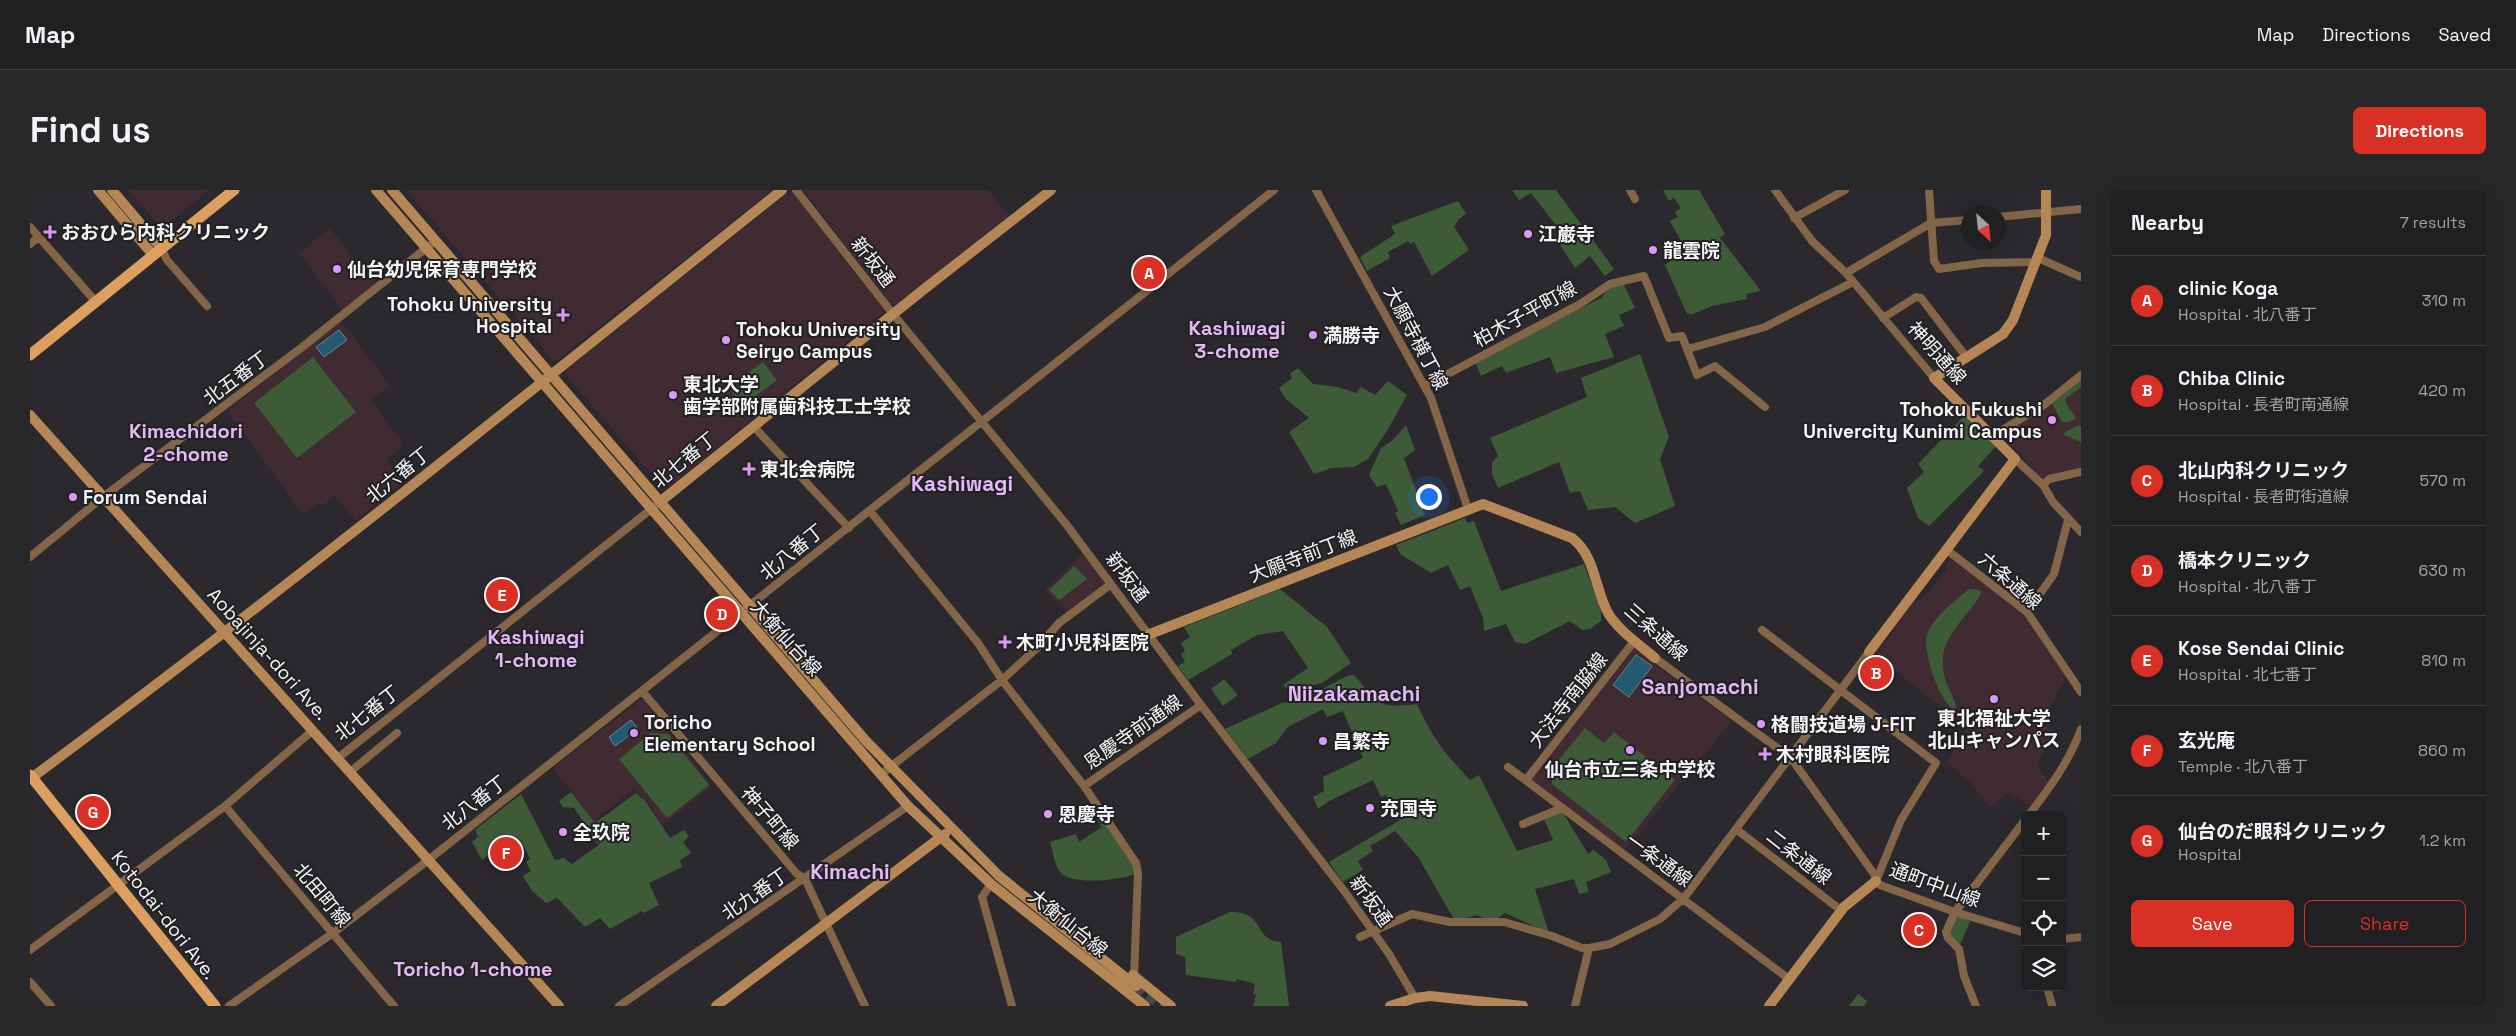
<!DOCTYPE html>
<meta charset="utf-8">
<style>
body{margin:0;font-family:"Space Grotesk","Noto Sans JP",sans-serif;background:#28272a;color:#f1f3f6}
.controls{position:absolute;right:15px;bottom:15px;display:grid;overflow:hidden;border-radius:8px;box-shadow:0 5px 20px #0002}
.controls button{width:45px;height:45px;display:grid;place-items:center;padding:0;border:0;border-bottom:1px solid #3d3d40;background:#201f22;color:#f1f3f6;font:25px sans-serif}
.compass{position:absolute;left:1931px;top:15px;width:45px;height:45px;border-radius:50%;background:#201f22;box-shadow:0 5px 20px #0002;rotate:153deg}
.you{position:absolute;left:1398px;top:306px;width:18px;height:18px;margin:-12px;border:4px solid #fff;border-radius:50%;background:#1a73e8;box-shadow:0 0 0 8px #1a73e833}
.badge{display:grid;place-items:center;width:32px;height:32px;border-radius:50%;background:#d93025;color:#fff;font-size:16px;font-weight:700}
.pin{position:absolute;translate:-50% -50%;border:2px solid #fff;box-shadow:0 1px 5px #0006}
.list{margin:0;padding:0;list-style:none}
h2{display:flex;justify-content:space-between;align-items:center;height:65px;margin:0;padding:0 20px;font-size:21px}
h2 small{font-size:16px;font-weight:400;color:#a2a2a5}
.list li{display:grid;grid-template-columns:32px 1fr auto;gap:15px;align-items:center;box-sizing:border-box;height:90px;padding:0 20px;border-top:1px solid #3d3d40}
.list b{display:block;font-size:19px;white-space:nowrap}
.list p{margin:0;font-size:16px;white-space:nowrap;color:#a2a2a5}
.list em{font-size:16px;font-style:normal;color:#a2a2a5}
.actions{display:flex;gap:10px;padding:15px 20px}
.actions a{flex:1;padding:11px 0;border:1px solid #d93025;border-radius:8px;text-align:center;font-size:18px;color:#d93025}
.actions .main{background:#d93025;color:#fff}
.icon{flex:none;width:28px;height:28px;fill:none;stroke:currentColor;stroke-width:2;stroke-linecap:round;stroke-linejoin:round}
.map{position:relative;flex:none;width:2051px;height:816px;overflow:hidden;border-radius:8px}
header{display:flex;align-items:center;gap:30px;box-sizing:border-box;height:70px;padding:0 25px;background:#201f22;border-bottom:1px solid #3d3d40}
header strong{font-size:24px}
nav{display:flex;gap:28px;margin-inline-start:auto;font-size:18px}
.intro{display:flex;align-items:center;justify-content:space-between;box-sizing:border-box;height:120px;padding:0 30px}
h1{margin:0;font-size:35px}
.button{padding:12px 22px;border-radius:8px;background:#d93025;color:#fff;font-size:18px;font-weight:700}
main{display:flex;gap:30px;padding:0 30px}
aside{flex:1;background:#201f22;border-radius:8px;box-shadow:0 5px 20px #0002}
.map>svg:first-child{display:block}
.education{fill:#3f2b31}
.green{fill:#3e5b38}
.water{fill:#245970;stroke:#628798}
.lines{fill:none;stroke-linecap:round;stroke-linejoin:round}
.secondary-tunnel{stroke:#49474b;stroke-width:10;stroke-dasharray:10 5;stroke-linecap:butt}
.street{stroke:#836548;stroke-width:8}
.secondary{stroke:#b58656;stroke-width:10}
.primary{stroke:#dc9f60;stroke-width:11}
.poi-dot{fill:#db99f5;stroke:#212023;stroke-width:2}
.labels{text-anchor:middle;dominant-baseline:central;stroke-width:4;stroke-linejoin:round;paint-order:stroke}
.poi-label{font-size:19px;font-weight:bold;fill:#f4f3f5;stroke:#212023;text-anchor:start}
.street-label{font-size:19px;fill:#f4f3f5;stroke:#212023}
.neighbourhood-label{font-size:20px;font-weight:bold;fill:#e4b7f7;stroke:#212023}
.quarter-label{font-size:21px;font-weight:bold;fill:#e4b7f7;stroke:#212023}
</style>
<header>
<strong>Map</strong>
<nav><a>Map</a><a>Directions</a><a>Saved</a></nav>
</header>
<div class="intro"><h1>Find us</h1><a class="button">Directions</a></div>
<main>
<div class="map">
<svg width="2051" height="816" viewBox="0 0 2051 816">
<rect width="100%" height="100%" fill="#2b292d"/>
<path class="education" d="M98,0H179L136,35L128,34Z
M376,0H743L525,172Z
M773,0H958L980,28L865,116L861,114Z
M759,2L764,4L855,121L635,300L536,185L537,179Z
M300,38L345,95L313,120L269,63Z
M311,131L360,195L342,210L374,255L357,270L373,292L325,331L305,306L292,316L289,313L273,324L197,221Z
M2051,188V280H2046L2012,290L1971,243Z
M1053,363L1078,394L1038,423L1015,400Z
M1919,368L1995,423L2036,487L2012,534L2025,542L2007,573L2019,594L2002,617L1979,603L1960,617L1940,592L1916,572L1938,537L1845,466L1882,414L1898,403L1916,380Z
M1604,455L1624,474L1702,531L1595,660L1499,589Z
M611,510H614L682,596L633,635L615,608L612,609L604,599L564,631L524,579V577Z"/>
<path class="green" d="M1482,0H1526L1584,79L1575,86L1560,66L1545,78L1527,50L1529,39L1501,3L1489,10Z
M1633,0H1669L1695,44L1690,48L1731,101L1716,104L1717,109L1682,116L1663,124H1657L1635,75L1656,60L1640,31L1648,27L1645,22L1651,18L1644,8L1639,11Z
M1428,11L1436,24L1429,29L1424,37L1439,60L1402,86L1384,52L1381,54L1378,51L1358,62L1360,68L1337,81L1330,67L1365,44L1361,36Z
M1594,95L1605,118L1589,125L1594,136L1575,144L1584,167L1526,183L1520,167L1476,183L1472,176L1451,186L1445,172L1571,108L1580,97Z
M1610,164L1639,247L1630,269L1645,316L1605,333L1585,317L1558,320L1550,301L1540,303L1529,272L1468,298L1462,284V273L1468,266L1460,248L1557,207L1551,188Z
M283,167L326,222L267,268L224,213Z
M733,172L747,190L712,216L701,201L711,194L708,190Z
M1268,178L1283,194L1308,197L1326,203L1331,197L1345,205L1358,191L1377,205L1357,241L1338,269L1324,277L1302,278L1284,284L1259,242L1279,228L1256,209L1249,198L1262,188L1260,184Z
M2051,190V197L2035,209L2037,215L2046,228L2039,232H2032L2022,214Z
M1935,225L1967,255L1948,276L1954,281L1899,336L1888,328L1877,298L1894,282L1888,274Z
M1376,235L1385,260L1374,268L1395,325L1371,335L1365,323L1368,321L1356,294L1347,297L1339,285L1351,258L1364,249Z
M2049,235L2051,236V252L2034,245L2035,242Z
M1435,328L1437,333L1444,331L1471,401L1554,374L1571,421V431L1560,439L1552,440L1540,431L1495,454L1485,452L1476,434L1454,441L1453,428L1440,396L1430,400L1418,375L1401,383L1370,364L1366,355Z
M1044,376L1057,389L1029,410L1019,400Z
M1250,399L1297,437L1321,473L1292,493L1259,501L1253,495L1278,478L1253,441L1227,445L1201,460L1202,464L1158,490L1148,476L1155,472L1151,464L1155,461L1151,453L1160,447L1154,437Z
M1939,399L1950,400L1951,404C1935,432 1904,449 1915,488C1917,498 1927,511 1926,520C1909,515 1892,459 1897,444C1904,426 1925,411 1939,399Z
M1324,485C1349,514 1348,519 1387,514C1403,549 1414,562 1440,590L1449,585L1487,661L1523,650L1514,629L1532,621L1558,664L1564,660L1576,670L1581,682L1556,692L1559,702L1549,704L1544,689L1505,699L1519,743L1475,723L1466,730L1453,728L1447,725L1425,731L1388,667L1365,641L1340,656L1343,661L1328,671L1333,680L1313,692L1299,672L1370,630L1356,605L1351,607L1343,590L1299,611L1288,619L1283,607L1294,601L1293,587L1333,568L1313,521L1297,527L1293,519L1258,537L1246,553L1218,569L1195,539L1252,513L1269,511L1317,486Z
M1194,489L1208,505L1193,516L1181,499Z
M1555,538L1574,553L1584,542L1645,590L1596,652L1522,594V578Z
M621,543L638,544L679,595L637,628L589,569Z
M541,602L565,633L606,603L612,609H614L640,648L654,640L659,646L653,652L661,663L650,670L652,677L619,693L629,715L614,723L612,721L580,739L570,728L555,737L527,708L516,713L502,701L493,686L501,681L496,672L500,669L491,651L488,652L484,646L459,659L460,664L452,670L442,652L448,647L445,640L491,604L525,670L534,668L542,674L569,655L544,618L533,617L529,611Z
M1071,624L1103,673L1105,684C1090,690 1042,696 1030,682C1024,674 1023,661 1020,652L1046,644L1049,652L1072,637L1065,627Z
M1200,722C1236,721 1223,751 1251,752L1259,816H1223L1226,805L1223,804L1225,794L1207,789L1206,792L1156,785L1155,767L1146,764V747Z
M1926,725L1940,731L1931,753L1928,755L1918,742Z
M1828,804L1837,811L1834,816H1819Z"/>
<path class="water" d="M309,140L317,150L294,167L286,157Z
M1606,465L1622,476L1599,507L1583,495Z
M601,530L608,539L585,556L579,547Z"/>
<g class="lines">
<path class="secondary-tunnel" d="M1106,796L1132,816"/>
<path class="street" d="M766,0L863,124L1036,334L1171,515L1315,702L1359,764L1385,808
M1286,0L1401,208L1438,319
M1600,0L1605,9
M1745,0L1782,51L1816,83L1904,188
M1899,0L1904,71L1909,79L1952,73L2006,72
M1968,27L2051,19
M1764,28L1815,0
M0,37L66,112
M0,54L9,47
M131,58L137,70L177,116
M2008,68L2051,87
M1816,83L1901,33L1938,30
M1853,128L1886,107L1891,108L1937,168
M1658,159L1735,137L1823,92
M1395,196L1550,114L1580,94L1614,86L1639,148L1652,146L1667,185L1685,176L1735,217
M724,237L819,338
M1961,247L2015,214L2051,185
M1985,269L2013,295L2023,312L2051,342
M2013,295L2019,289L2051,282
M840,321L948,453L972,490L1054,596L1106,673L1108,683L1104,787
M1917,360L1997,422L2051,502
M0,367L73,307L271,158L405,51
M1997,422L2024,384L2038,330
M1732,440L1906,573L1871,630L1846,691
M1625,468L1761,568L1844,684L1846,691
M612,501L767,684L775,689L835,816
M308,568L625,316
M1478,577L1759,789
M320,582L367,543
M850,585L972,490L1008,457L1029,433L1081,394
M1496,590L1605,450
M1054,596L1171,515
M195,616L364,816
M1999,625C2020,597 2039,572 2051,539
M1493,634L1532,618
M1706,639L1812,721
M1846,691L1850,695L1925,722L1995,743
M961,694L952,707L982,816
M1330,747L1382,724L1420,732H1474L1522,746L1552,758H1559L1580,754L1630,729L1654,708L1839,462
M2032,749L2051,747
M0,760L195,616L282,541
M0,792L21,816
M2017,797L2022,815
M199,816L303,743L397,671L1244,0
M589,816L878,616
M1545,816L1559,758
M1946,816L1934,786L1929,759L1918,748L1916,742L1925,722L1995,630"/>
<path class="secondary" d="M68,0L123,65
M82,0L131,58
M346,0L878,616L961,694L1115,816
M362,0L836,551L969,686L1106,796
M0,225L529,816
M631,311L893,100L1021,0
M1120,444L1453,314L1542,348C1566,367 1564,397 1578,423C1588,440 1610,455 1625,468
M1839,462L1985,269L1904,188L1973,144L1983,130L2016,45V0
M0,589C256,400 503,199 752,0
M1103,785L1141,816
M686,816L915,644
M1360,816L1385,808L1400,806L1493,816
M1739,816L1814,717L1846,691"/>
<path class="primary" d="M0,165L204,0
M0,585L185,816"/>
</g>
<g class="poi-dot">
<path d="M17.5 34.5h5v5h5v5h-5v5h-5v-5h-5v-5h5z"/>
<circle cx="1498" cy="44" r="5"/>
<circle cx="1623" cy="60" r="5"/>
<circle cx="307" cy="79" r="5"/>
<path d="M530.5 117.5h5v5h5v5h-5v5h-5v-5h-5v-5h5z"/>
<circle cx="1283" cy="145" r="5"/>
<circle cx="696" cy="150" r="5"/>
<circle cx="643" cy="205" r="5"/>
<circle cx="2022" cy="230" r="5"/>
<path d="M716.5 271.5h5v5h5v5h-5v5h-5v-5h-5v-5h5z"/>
<circle cx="43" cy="307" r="5"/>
<path d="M972.5 444.5h5v5h5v5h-5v5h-5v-5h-5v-5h5z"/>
<circle cx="1964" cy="509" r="5"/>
<circle cx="1731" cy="534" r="5"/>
<circle cx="604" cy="543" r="5"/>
<circle cx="1293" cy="551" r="5"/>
<circle cx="1600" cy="560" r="5"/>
<path d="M1732.5 556.5h5v5h5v5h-5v5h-5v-5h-5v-5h5z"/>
<circle cx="1340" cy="618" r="5"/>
<circle cx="1018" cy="624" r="5"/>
<circle cx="533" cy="642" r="5"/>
</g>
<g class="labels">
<g class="poi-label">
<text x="31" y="42">おおひら内科クリニック</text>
<text x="1508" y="44">江巌寺</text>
<text x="1633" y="60">龍雲院</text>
<text x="317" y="79">仙台幼児保育専門学校</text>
<text x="522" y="114" text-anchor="end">Tohoku University<tspan x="522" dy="22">Hospital</tspan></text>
<text x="706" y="139">Tohoku University<tspan x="706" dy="22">Seiryo Campus</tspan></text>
<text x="1293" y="145">満勝寺</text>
<text x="653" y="194">東北大学<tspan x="653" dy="22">歯学部附属歯科技工士学校</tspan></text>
<text x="2012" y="219" text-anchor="end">Tohoku Fukushi<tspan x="2012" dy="22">Univercity Kunimi Campus</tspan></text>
<text x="730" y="279">東北会病院</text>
<text x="53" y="307">Forum Sendai</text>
<text x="986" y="452">木町小児科医院</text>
<text x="1964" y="528" text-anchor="middle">東北福祉大学<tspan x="1964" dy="22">北山キャンパス</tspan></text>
<text x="614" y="532">Toricho<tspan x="614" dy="22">Elementary School</tspan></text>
<text x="1741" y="534">格闘技道場 J-FIT</text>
<text x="1303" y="551">昌繁寺</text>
<text x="1746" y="564">木村眼科医院</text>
<text x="1600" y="579" text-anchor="middle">仙台市立三条中学校</text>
<text x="1350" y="618">充国寺</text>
<text x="1028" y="624">恩慶寺</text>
<text x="543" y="642">全玖院</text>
</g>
<g class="street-label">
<text transform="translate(843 72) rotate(52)">新坂通</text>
<text transform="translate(1495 124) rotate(-29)">柏木子平町線</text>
<text transform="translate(1386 148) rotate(62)">大願寺横丁線</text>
<text transform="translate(1907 163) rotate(48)">神明通線</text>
<text transform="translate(206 188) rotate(-37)">北五番丁</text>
<text transform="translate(654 270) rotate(-39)">北七番丁</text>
<text transform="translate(368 285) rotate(-39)">北六番丁</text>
<text transform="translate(762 362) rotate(-39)">北八番丁</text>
<text transform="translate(1273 366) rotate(-21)">大願寺前丁線</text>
<text transform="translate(1097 387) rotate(53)">新坂通</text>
<text transform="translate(1980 391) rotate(41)">六条通線</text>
<text transform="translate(1626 442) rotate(41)">三条通線</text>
<text transform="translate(756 448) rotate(48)">大衡仙台線</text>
<text transform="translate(238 464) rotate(48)">Aobajinja-dori Ave.</text>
<text transform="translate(1538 510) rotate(-52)">大法寺南脇線</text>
<text transform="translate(337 523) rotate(-38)">北七番丁</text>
<text transform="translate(1103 542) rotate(-35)">恩慶寺前通線</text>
<text transform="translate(444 613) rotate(-38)">北八番丁</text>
<text transform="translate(740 628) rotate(49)">神子町線</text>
<text transform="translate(1769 667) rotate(38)">二条通線</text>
<text transform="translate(1629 670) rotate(36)">一条通線</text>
<text transform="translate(1905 695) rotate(20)">通町中山線</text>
<text transform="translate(725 704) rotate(-35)">北九番丁</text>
<text transform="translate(292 705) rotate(50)">北田町線</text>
<text transform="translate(1341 711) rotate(54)">新坂通</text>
<text transform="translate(134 725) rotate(52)">Kotodai-dori Ave.</text>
<text transform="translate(1038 733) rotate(39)">大衡仙台線</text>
</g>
<g class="neighbourhood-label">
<text x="1207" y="138">Kashiwagi<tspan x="1207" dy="23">3-chome</tspan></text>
<text x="156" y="241">Kimachidori<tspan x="156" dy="23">2-chome</tspan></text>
<text x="506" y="447">Kashiwagi<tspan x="506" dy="23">1-chome</tspan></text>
<text x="443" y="779">Toricho 1-chome</text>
</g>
<g class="quarter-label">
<text x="932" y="293">Kashiwagi</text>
<text x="1670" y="496">Sanjomachi</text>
<text x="1324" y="503">Niizakamachi</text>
<text x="820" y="681">Kimachi</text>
</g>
</g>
</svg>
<div class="controls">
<button>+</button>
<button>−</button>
<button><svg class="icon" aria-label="locate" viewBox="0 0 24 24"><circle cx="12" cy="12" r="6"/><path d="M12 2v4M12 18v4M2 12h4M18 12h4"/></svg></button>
<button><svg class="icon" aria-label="layers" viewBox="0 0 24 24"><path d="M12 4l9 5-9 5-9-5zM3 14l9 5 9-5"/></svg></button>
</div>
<svg class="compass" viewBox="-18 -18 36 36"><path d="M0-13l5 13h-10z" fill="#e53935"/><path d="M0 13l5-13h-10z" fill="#a2a2a5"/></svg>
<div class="you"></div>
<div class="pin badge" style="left:1119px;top:83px">A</div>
<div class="pin badge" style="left:1846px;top:483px">B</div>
<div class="pin badge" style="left:1889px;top:740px">C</div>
<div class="pin badge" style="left:692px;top:424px">D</div>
<div class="pin badge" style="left:472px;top:405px">E</div>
<div class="pin badge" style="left:476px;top:663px">F</div>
<div class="pin badge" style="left:63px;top:622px">G</div>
</div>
<aside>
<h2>Nearby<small>7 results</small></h2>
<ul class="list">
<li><span class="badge">A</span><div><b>clinic Koga</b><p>Hospital · 北八番丁</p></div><em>310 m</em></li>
<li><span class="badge">B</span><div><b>Chiba Clinic</b><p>Hospital · 長者町南通線</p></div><em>420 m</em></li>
<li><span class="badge">C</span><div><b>北山内科クリニック</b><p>Hospital · 長者町街道線</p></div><em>570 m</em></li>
<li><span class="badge">D</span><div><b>橋本クリニック</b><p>Hospital · 北八番丁</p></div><em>630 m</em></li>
<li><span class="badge">E</span><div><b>Kose Sendai Clinic</b><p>Hospital · 北七番丁</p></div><em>810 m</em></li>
<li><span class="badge">F</span><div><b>玄光庵</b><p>Temple · 北八番丁</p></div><em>860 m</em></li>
<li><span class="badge">G</span><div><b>仙台のだ眼科クリニック</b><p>Hospital</p></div><em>1.2 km</em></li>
</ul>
<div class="actions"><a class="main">Save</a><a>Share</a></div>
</aside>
</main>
